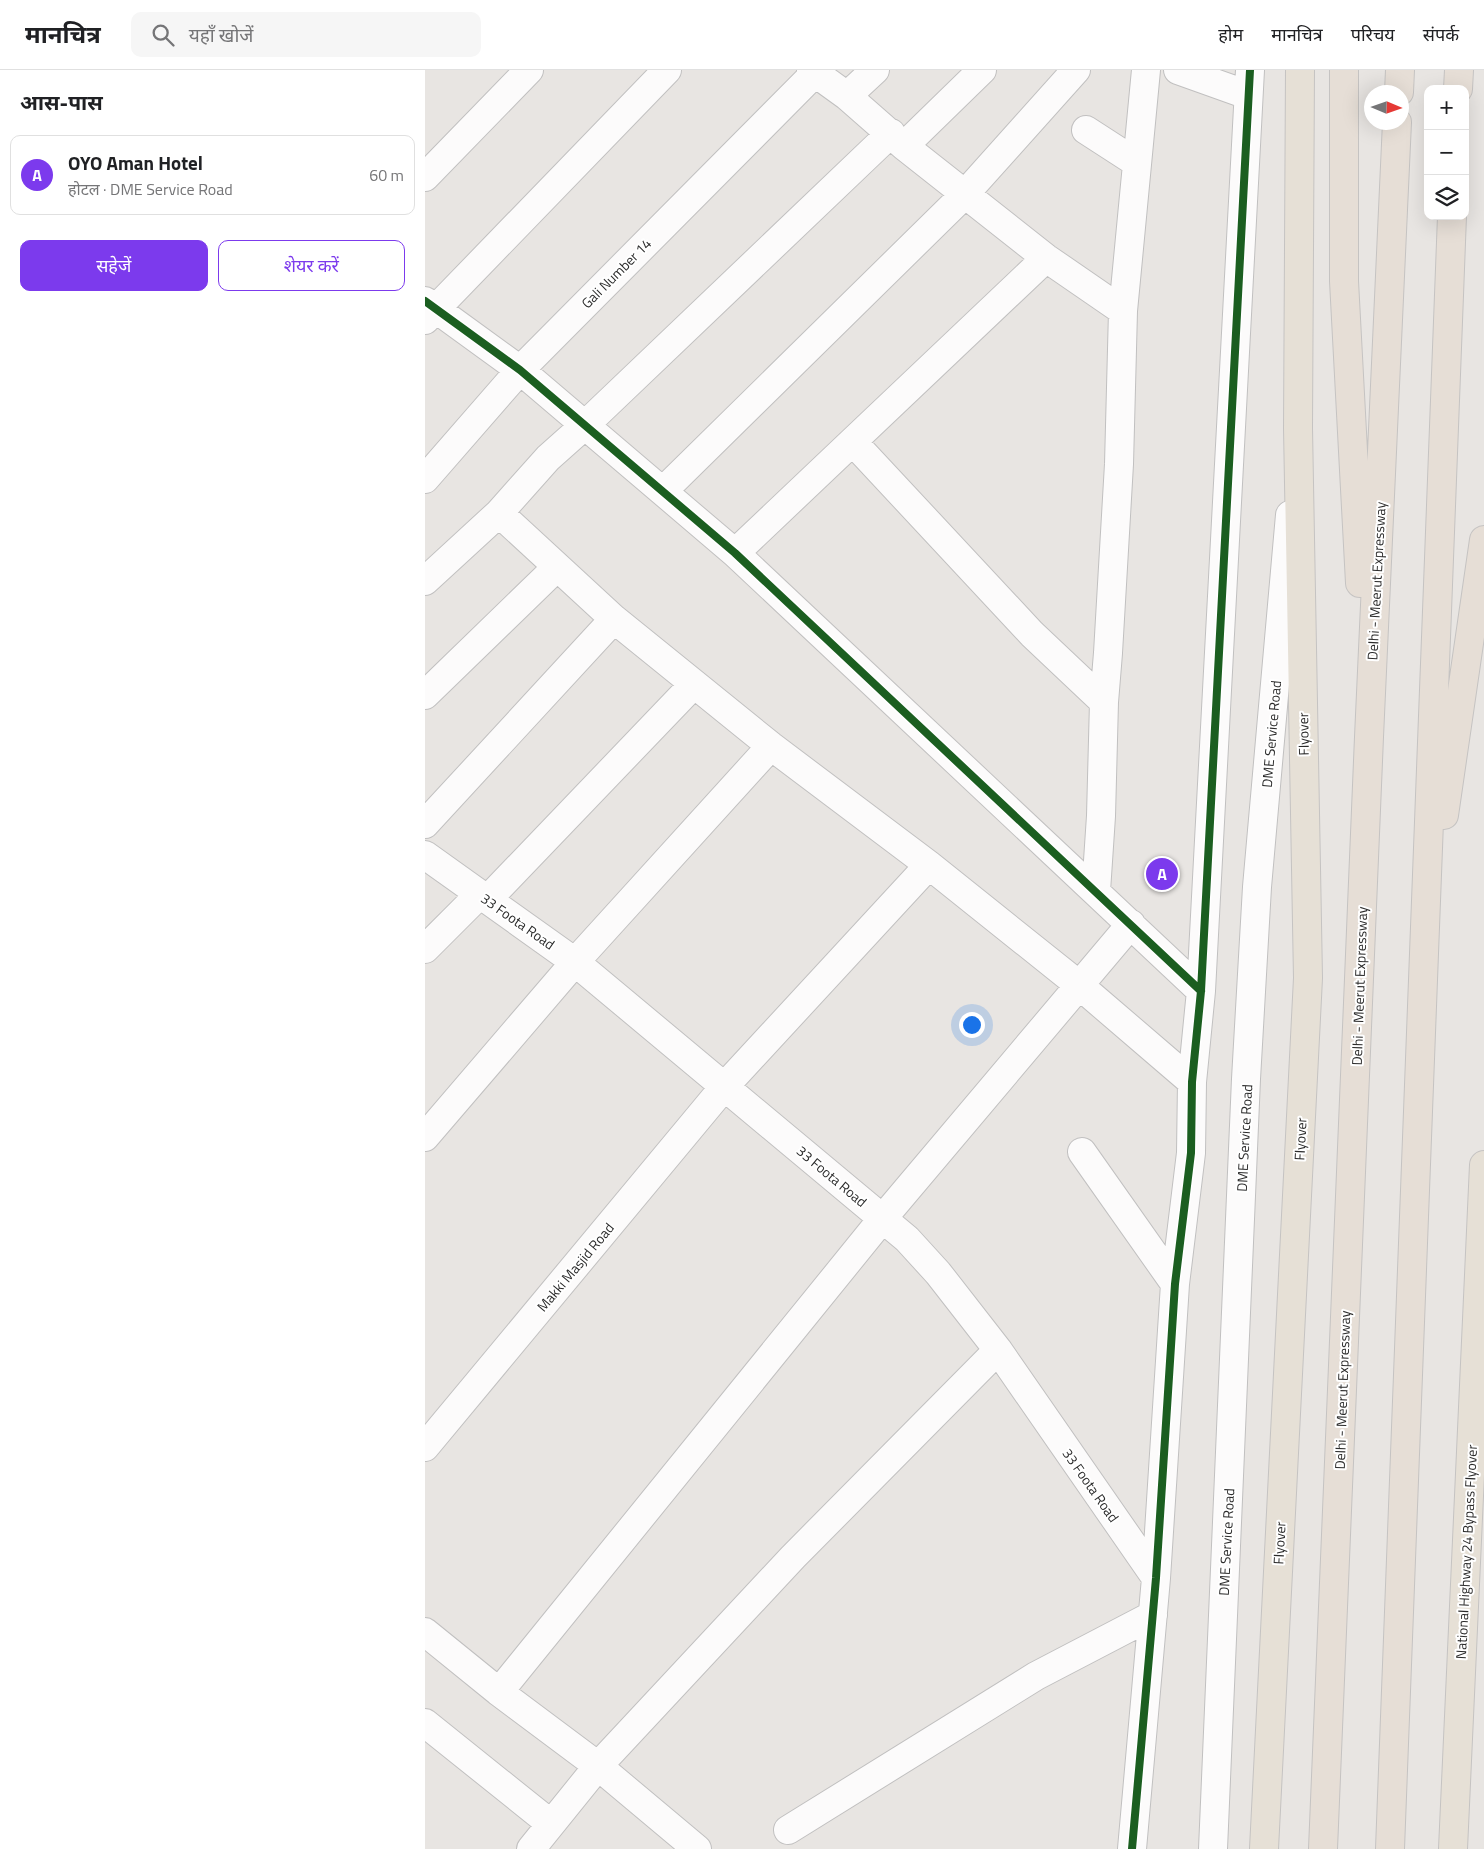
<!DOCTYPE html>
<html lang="hi">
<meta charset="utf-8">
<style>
body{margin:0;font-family:"Titillium Web","Noto Sans Devanagari",sans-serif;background:#f6f6f6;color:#202124}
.controls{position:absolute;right:15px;top:15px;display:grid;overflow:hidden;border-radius:10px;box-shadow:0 5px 20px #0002}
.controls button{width:45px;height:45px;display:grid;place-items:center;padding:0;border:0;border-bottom:1px solid #e0e0e0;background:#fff;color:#202124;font:25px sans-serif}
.compass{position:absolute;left:939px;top:15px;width:45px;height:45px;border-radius:50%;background:#fff;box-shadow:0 5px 20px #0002;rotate:92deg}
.you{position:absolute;left:546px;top:954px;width:18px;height:18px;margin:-12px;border:4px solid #fff;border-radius:50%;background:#1a73e8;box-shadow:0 0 0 8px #1a73e833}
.badge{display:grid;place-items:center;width:32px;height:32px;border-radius:50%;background:#7c3aed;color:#fff;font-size:16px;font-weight:700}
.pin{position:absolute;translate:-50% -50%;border:2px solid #fff;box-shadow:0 1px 5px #0006}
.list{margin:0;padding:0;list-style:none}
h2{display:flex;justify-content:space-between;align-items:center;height:65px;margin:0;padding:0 20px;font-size:21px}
h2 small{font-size:16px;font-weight:400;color:#757577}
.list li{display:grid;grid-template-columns:32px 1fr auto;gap:15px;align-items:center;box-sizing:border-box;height:80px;margin:0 10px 10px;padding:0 10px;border:1px solid #e0e0e0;border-radius:10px}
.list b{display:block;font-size:19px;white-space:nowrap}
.list p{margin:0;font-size:16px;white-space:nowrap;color:#757577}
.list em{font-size:16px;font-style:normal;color:#757577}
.actions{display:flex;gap:10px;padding:15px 20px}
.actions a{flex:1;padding:11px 0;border:1px solid #7c3aed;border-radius:10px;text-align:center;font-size:18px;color:#7c3aed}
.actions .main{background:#7c3aed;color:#fff}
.icon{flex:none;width:28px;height:28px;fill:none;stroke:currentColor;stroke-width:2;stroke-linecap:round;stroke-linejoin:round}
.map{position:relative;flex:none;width:1059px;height:1779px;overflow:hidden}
header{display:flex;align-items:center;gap:30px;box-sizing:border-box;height:70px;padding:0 25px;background:#fff;border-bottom:1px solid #e0e0e0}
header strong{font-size:24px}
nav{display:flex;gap:28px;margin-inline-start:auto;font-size:18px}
.search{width:350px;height:45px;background:#f6f6f6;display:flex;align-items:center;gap:12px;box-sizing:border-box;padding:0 18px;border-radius:10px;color:#757577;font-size:19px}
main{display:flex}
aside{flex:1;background:#fff}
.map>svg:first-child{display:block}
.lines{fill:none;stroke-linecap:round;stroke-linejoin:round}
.minor-casing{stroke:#c1c0c0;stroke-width:30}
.tertiary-casing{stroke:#c1c0c0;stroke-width:30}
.trunk-casing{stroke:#c5c3c2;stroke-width:30}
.motorway-casing{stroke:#c5c3c2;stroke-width:30}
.minor{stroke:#fcfbfb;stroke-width:28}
.tertiary{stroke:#fcfbfb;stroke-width:28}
.trunk{stroke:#e6e0d6;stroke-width:28}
.motorway{stroke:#e6ded6;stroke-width:28}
.cycleway-casing{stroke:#fff;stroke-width:11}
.cycleway{stroke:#1b5e20;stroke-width:8}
.labels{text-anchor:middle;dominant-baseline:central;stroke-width:4;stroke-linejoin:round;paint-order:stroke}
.street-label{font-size:14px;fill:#2b2b2b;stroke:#fff}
</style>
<header>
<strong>मानचित्र</strong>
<div class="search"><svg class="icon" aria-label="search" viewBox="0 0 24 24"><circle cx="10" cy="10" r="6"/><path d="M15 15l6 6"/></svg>यहाँ खोजें</div>
<nav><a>होम</a><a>मानचित्र</a><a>परिचय</a><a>संपर्क</a></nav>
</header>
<main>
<aside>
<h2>आस-पास<small></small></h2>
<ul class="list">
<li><span class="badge">A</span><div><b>OYO Aman Hotel</b><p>होटल · DME Service Road</p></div><em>60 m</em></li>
</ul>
<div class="actions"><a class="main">सहेजें</a><a>शेयर करें</a></div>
</aside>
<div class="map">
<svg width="1059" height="1779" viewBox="0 0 1059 1779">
<rect width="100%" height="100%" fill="#e8e5e2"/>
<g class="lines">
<defs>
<path id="minor" d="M386,0L422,26L479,76L621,188L698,241
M753,0L823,25
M422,26L450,0
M661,60L712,93
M479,76L557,0
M0,107L104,0
M0,231L95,300L310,483L776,921
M0,250L242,0
M428,372L607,564L679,632
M0,409L95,300L390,3
M238,421L539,125L651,0
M74,443L189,549L346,676L504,795L654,915L767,1012
M310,483L621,188
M0,511L74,443L123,388L160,355L466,63
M0,625L132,497
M0,754L189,549
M0,785L150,892L482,1169L513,1203L573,1280L731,1508
M671,821L676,746L679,632L683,583L694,394L698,241L721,0
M63,829L269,614
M0,879L55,824
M0,1067L150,892L346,676
M657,1082L750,1214
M0,1377L299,1017L504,795
M0,1562L74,1622L173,1696L272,1779
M74,1622L458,1148L706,854
M0,1653L126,1754
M363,1760L611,1606L728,1545
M106,1779L173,1696L368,1487L573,1280
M707,1779L731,1508L750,1214L766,1083L767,1012L776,921L825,0"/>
<path id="tertiary" d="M788,1779L821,1009L832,817L865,445"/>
<path id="trunk" d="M839,1779L883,908L873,358L875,0
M1028,1779L1059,1095"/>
<path id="motorway" d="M919,0V211L935,513
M1033,19L1034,0
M974,22L975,0
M1019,745L1059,470
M898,1779L944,667L972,52
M965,1779L1027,146"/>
</defs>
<use href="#minor" class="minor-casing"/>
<use href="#tertiary" class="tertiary-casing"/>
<use href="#trunk" class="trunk-casing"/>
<use href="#motorway" class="motorway-casing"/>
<use href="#minor" class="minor"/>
<use href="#tertiary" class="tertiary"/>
<use href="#trunk" class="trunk"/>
<use href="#motorway" class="motorway"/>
<defs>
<path id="cycleway" d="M0,231L95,300L310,483L776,921
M707,1779L731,1508L750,1214L766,1083L767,1012L776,921L825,0"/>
</defs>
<use href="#cycleway" class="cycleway-casing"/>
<use href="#cycleway" class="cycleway"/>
</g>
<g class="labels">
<g class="street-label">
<text transform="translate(191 203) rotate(-45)">Gali Number 14</text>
<text transform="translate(951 511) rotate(-87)">Delhi - Meerut Expressway</text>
<text transform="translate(846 664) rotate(-85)">DME Service Road</text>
<text transform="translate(878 664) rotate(-91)">Flyover</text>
<text transform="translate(93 851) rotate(35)">33 Foota Road</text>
<text transform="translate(934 916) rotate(-88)">Delhi - Meerut Expressway</text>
<text transform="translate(819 1068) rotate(-87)">DME Service Road</text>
<text transform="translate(875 1069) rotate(-87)">Flyover</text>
<text transform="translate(407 1106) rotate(40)">33 Foota Road</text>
<text transform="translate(150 1197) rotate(-50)">Makki Masjid Road</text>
<text transform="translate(917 1320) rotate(-88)">Delhi - Meerut Expressway</text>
<text transform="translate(666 1415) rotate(55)">33 Foota Road</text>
<text transform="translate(801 1472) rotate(-87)">DME Service Road</text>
<text transform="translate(854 1473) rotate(-87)">Flyover</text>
<text transform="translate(1041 1482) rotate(-87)">National Highway 24 Bypass Flyover</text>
</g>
</g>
</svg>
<div class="controls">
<button>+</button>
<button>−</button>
<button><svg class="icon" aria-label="layers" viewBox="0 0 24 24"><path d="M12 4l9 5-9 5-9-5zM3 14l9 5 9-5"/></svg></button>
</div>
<svg class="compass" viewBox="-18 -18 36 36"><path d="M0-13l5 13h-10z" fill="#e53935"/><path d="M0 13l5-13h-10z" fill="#757577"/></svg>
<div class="you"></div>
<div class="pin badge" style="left:737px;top:804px">A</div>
</div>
</main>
